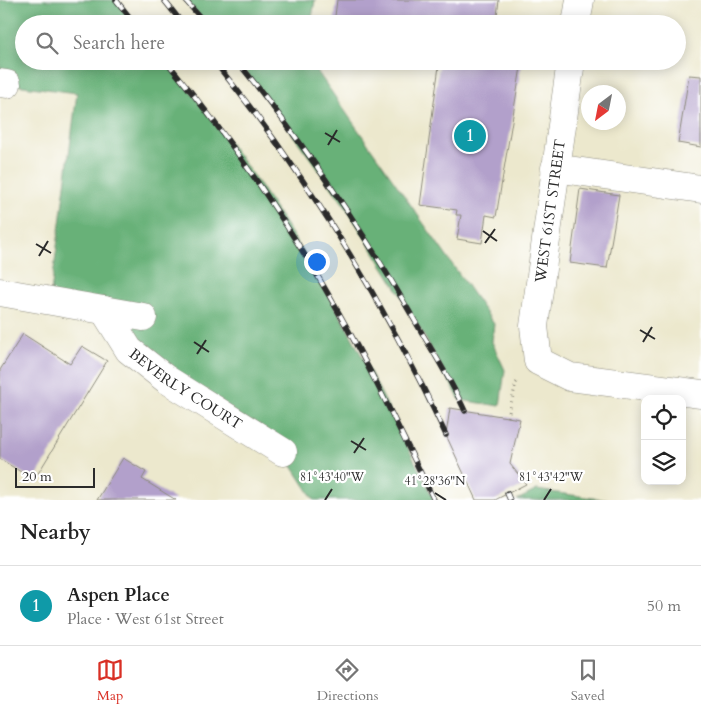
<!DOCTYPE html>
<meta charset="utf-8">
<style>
body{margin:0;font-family:Cardo,serif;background:#f2f2f2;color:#222}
.controls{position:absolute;right:15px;bottom:15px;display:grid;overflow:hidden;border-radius:10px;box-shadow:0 2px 12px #0003}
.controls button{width:45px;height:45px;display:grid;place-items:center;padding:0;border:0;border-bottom:1px solid #e0e0e0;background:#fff;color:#222;font:25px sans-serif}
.compass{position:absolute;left:581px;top:85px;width:45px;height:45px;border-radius:50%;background:#fff;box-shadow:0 2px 12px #0003;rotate:212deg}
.scale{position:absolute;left:15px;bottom:12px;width:80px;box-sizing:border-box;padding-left:5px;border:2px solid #2b2b2b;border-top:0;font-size:14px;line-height:18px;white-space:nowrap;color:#2b2b2b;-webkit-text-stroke:4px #fff;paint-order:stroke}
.you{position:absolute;left:316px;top:261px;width:18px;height:18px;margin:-12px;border:4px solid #fff;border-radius:50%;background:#1a73e8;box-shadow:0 0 0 8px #1a73e833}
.badge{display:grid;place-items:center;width:32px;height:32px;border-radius:50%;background:#d93025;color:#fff;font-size:16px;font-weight:700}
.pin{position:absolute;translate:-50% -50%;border:2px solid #fff;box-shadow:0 1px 5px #0006}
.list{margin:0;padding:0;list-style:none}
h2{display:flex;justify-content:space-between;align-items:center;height:65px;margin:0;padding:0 20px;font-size:21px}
h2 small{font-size:16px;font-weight:400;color:#767676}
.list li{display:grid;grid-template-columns:32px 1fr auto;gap:15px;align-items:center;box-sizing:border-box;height:80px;padding:0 20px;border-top:1px solid #e0e0e0}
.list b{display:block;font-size:19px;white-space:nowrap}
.list p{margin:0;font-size:16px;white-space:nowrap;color:#767676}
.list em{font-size:16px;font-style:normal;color:#767676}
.icon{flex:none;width:28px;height:28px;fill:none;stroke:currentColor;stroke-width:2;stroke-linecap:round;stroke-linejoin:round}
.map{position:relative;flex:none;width:701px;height:500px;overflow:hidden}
.search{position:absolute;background:#fff;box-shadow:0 2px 12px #0003;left:15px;right:15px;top:15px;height:55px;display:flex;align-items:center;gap:12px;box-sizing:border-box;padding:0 18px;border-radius:28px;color:#767676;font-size:19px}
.sheet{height:145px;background:#fff}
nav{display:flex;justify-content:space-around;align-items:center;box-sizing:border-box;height:70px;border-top:1px solid #e0e0e0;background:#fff;font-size:14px;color:#767676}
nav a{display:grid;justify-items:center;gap:2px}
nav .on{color:#d93025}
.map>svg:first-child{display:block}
.forest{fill:#68b178;stroke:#4a6e52}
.building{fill:#b2a0cb}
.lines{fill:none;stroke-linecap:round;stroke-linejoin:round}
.minor-casing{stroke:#8c8a7c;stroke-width:29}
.path{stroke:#8c8a7c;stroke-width:3;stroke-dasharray:1 4;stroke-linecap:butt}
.minor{stroke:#fff;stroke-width:28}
.rail-casing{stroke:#2b2b2b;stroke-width:5.5}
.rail{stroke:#fff;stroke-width:4;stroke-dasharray:11;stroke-linecap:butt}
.ticks{fill:none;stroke:#2b2b2b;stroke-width:2}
.labels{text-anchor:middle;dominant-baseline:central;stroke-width:4.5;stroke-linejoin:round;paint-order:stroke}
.street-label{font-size:15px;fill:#2b2b2b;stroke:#fff}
.ticks-label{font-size:12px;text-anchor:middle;fill:#2b2b2b;stroke:#fff;stroke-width:4.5;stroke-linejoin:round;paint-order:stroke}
</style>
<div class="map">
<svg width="701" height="500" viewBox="0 0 701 500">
<rect width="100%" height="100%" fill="#fff"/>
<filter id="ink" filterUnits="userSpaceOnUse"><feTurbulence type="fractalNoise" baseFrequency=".02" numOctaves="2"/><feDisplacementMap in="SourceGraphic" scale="10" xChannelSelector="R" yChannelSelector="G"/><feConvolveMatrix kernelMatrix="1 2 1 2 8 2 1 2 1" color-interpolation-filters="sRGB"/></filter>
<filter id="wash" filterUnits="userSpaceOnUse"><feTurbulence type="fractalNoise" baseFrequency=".0096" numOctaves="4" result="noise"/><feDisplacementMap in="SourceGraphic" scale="20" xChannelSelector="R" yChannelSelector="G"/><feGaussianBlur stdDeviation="1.12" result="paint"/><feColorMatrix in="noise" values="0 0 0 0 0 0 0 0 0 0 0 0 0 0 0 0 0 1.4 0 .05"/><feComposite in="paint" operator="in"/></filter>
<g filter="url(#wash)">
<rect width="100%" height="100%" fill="#ece8cd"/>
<path class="forest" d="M0,0H116L135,24H24V61H166C222,128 272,200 317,275C360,347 396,424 434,500H314L283,452L166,379L104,310L50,300L77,93L0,83Z
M185,0H315L311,24H206Z
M237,61H310L494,324L492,342L505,370L500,406L460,400L402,297L345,206L263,94Z
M537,490L607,500H517Z"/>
<g id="blocks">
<path class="building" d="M337,0H499L496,24H334Z
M403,61H522L496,217L486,215L482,243L457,239L461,215H456L457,210L420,205L439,66Z
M689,75L701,76V147L678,143Z
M580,189L619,195L607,268L570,263Z
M23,334L70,364L82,346L107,361L34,480L0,459V370Z
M450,408L520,419L510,464L526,484L495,500H476L446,435Z
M123,458L146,472L142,479L176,500H97Z"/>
</g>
</g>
<g filter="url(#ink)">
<use href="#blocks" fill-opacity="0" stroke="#8c8a7c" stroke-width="1"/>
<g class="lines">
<defs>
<g id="minor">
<path d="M576,24L580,0"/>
<path d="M571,61L534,326L538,361L570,377L701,394"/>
<path d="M0,83L7,84"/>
<path d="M555,168L701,189"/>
<path d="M0,292L143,317"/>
<path id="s1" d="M104,310L129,350L166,379L283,452"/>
</g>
</defs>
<use href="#minor" class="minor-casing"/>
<path class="path" d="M508,417L516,383L519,380"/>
<use href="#minor" class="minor"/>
<defs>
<path id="rail" d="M116,0L135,24
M164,0L183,24
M185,0L206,24
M166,61C222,128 272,200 317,275C360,347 397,424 434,500
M214,61C307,175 384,302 446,435
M237,61C305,145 366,234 419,328C435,355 452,382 465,411
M507,493L510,500"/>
</defs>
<use href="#rail" class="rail-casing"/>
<use href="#rail" class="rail"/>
</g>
</g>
<path class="ticks" d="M325,133L340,142M328,145L337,130M483,231L497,241M485,243L495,229M36,244L51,253M39,256L48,241M640,330L655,339M194,342L209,352M643,342L652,327M197,354L206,340M351,441L366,450M354,453L364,438M435,493L446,500M325,500L332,489M544,500L551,489"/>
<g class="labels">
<g class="street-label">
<text transform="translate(550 211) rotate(-82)">WEST 61ST STREET</text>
<text stroke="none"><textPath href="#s1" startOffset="116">BEVERLY COURT</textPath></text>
</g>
</g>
<g class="ticks-label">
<text x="332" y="481">81°43'40"W</text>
<text x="551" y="481">81°43'42"W</text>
<text x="435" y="485">41°28'36"N</text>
</g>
</svg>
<div class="controls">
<button><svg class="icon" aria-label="locate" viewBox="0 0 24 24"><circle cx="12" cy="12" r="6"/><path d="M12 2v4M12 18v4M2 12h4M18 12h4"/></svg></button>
<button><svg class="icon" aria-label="layers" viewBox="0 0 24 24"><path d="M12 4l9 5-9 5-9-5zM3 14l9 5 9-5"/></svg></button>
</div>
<svg class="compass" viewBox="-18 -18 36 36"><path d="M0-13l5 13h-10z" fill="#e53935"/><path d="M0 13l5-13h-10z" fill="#767676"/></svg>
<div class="scale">20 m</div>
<div class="you"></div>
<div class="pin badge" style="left:470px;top:136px;background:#0f9aa8">1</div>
<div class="search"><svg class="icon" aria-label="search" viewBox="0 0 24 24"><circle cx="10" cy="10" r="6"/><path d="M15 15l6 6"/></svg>Search here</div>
</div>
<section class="sheet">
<h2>Nearby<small></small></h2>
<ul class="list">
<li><span class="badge" style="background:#0f9aa8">1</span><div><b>Aspen Place</b><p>Place · West 61st Street</p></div><em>50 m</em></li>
</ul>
</section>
<nav>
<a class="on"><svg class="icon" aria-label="map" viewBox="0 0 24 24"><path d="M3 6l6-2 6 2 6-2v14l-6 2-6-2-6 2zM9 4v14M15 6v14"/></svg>Map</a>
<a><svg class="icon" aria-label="directions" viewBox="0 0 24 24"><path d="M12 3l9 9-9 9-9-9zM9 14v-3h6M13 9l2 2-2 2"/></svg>Directions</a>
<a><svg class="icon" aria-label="saved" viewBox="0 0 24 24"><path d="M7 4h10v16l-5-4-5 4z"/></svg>Saved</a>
</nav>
